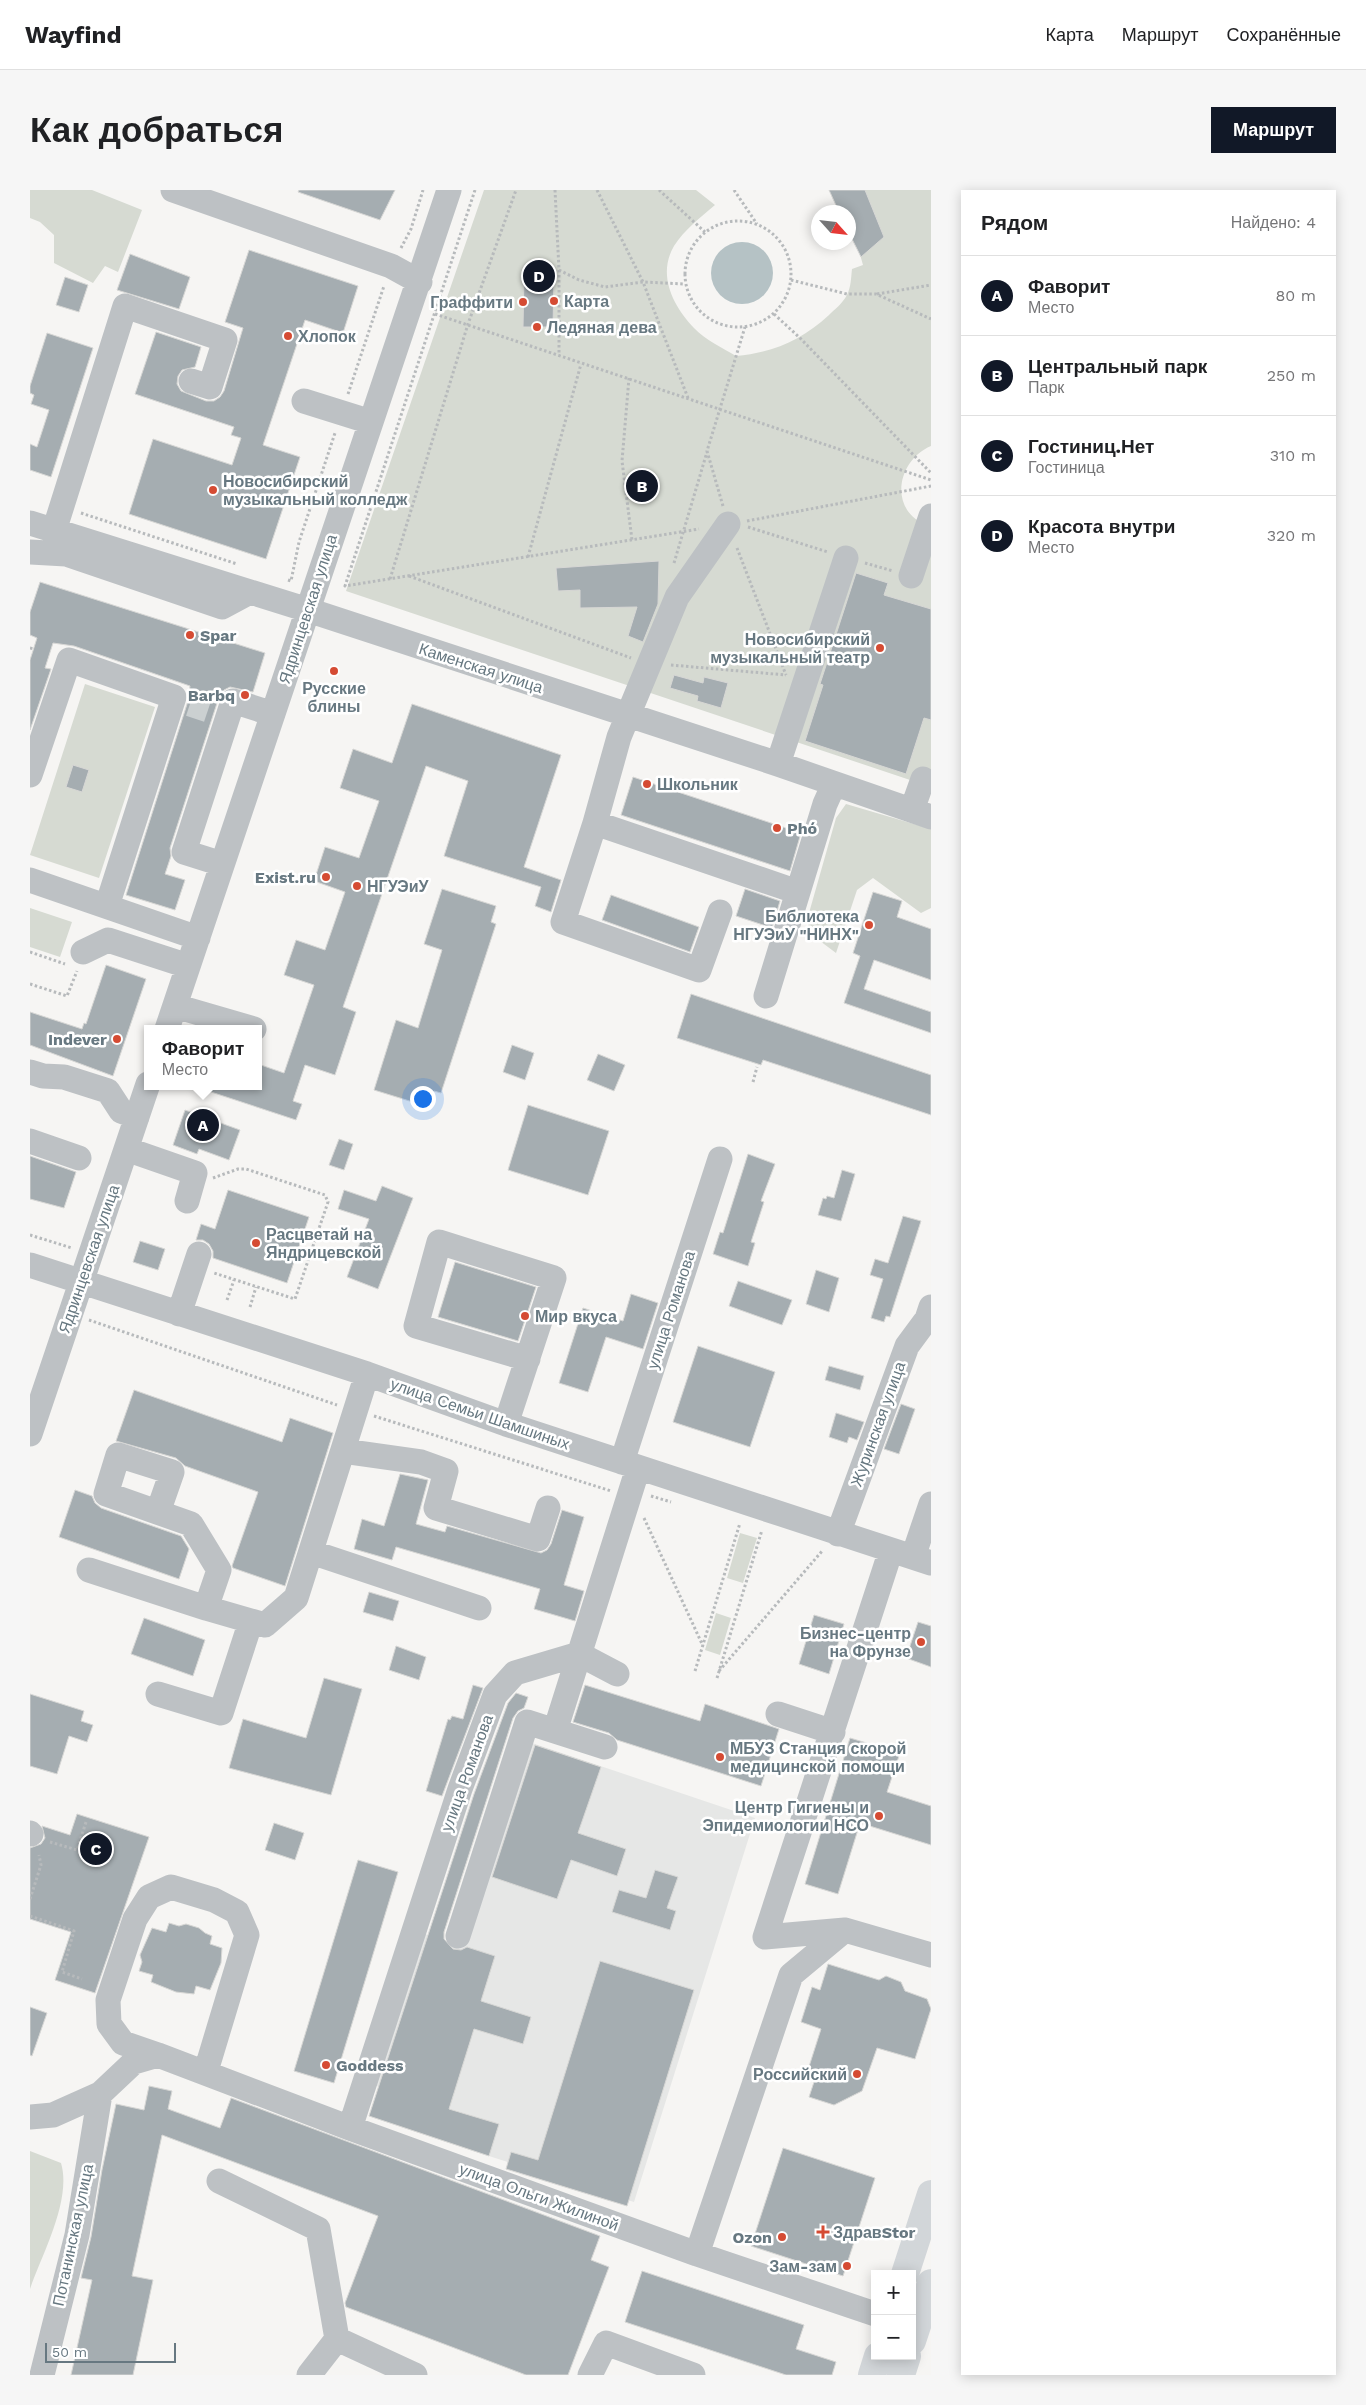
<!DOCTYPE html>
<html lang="ru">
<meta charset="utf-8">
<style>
body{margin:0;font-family:"Work Sans",sans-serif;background:#f6f6f6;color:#202124}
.controls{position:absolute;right:15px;bottom:15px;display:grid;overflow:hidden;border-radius:0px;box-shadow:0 2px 12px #0003}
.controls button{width:45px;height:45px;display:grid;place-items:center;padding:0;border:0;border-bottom:1px solid #e0e0e0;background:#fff;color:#202124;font:25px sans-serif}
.compass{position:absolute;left:781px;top:15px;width:45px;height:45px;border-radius:50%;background:#fff;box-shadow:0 2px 12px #0003;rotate:117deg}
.scale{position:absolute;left:15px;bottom:12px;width:131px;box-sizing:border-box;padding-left:5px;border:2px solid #677881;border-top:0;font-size:14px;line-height:18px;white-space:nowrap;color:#677881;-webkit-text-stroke:4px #fff;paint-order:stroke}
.you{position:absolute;left:392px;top:908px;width:18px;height:18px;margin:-12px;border:4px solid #fff;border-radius:50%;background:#1a73e8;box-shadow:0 0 0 8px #1a73e833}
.badge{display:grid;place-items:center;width:32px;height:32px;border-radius:50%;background:#111827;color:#fff;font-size:16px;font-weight:700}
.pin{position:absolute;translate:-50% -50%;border:2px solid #fff;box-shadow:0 1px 5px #0006}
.popup{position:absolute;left:114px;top:835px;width:118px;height:65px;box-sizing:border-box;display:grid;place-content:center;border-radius:0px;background:#fff;filter:drop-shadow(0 1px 4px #0005);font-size:16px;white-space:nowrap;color:#757577}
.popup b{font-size:19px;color:#202124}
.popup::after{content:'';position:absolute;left:50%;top:100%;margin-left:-10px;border:10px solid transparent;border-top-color:#fff}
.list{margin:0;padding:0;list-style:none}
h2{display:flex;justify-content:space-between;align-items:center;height:65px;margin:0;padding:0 20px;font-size:21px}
h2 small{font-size:16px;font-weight:400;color:#757577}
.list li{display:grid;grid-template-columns:32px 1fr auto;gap:15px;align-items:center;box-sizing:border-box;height:80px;padding:0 20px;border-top:1px solid #e0e0e0}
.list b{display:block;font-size:19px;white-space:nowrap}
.list p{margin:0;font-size:16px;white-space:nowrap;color:#757577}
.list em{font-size:16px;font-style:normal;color:#757577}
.map{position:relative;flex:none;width:901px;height:2185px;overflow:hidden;border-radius:0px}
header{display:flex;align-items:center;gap:30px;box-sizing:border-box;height:70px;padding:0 25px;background:#fff;border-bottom:1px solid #e0e0e0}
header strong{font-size:24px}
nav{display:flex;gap:28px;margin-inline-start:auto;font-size:18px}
.intro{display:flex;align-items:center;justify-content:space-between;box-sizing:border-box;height:120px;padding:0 30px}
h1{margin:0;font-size:35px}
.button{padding:12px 22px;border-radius:0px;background:#111827;color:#fff;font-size:18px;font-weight:700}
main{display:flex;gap:30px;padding:0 30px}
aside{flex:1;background:#fff;border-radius:0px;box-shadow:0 2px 12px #0003}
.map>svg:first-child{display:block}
.built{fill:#e6e7e6}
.green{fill:#d6dad2}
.water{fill:#b5c2c5}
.building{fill:#a5adb1;stroke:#d7d7d5}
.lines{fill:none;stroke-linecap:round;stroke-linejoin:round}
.minor-tunnel{stroke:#cbd0d1;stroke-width:25;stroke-dasharray:25 12;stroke-linecap:butt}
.path{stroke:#b7babc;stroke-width:3;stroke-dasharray:2.5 2.5;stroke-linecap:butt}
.minor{stroke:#bdc1c4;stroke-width:25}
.major{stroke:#d2d6d9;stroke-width:28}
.poi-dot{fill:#d54b33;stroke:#fff;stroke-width:2}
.labels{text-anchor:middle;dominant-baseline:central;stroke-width:5;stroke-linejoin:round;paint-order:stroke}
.poi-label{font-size:16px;font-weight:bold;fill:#677881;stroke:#fff;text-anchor:start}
.street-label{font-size:16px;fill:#677881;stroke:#fff}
</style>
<header>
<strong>Wayfind</strong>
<nav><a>Карта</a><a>Маршрут</a><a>Сохранённые</a></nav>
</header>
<div class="intro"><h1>Как добраться</h1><a class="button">Маршрут</a></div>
<main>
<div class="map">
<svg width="901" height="2185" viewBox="0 0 901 2185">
<rect width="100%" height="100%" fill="#f6f5f3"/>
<path class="built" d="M496,1551L725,1628L604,2012L459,1966L469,1934L340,1894L389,1742L419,1752Z"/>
<path class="green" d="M0,0H62L112,20L88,82L75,76L63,93L24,73V45L10,32L0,28Z
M454,0H666L685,15C671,27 654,40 644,56C627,85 643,116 664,138C675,150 693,158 706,166C742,163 772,150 799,125C805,119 812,114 817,105C821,97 821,88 822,79L833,75L818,22H809L799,0H901V256C865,271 858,325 901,336V597L316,401Z
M55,494L125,517L69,688L0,665Z
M816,614L901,639V718L891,723L843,688L827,700L806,763L778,742L779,723L806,628Z
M0,718L42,732L30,767L0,757Z
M710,1343L727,1348L713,1393L697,1388Z
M686,1423L701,1428L690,1465L675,1460Z
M0,1961L31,1973C42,2010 12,2064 0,2099Z"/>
<path class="water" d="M681 83a31 31 0 1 1 62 0a31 31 0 1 1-62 0Z"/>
<path class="building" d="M269,0H365L350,30L268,2Z
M799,0H835L854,47L831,67L818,41V22H809Z
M219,60L328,96L313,143L275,130L233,255L270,267L236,369L99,324L123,249L202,275L211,248L201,245L204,237L105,204L126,142L171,157L165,177L152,180L148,186L147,194L151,201L176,211H184L190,207L194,201L213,138L195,132Z
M100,64L160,87L149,119L87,100Z
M494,86H524L523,137H493Z
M35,87L58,95L49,122L26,115Z
M17,143L63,158L21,287L0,280V254L7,257L19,220L1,214L4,205L0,203V196Z
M629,371L628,414L613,452L598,446L607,417L550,418V400L528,401L526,378Z
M826,383L858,393L854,405L901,419V530L894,528L876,584L775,551L793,495L790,494Z
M10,392L235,463L223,502L200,497L194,500L189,507L140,658L141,666L135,684L155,690L145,720L96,705L158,511L160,496L44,456L23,453L15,478L21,479L0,540V470L7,448L0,445V422Z
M644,485L673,493L674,487L698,493L691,518L667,511L668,506L640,498Z
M382,514L531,565L494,677L531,690L521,722L505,716L511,697L414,666L438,591L396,576L313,817L326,822L305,885L275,875L263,911L272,914L266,930L172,899V896H228V874L254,883L284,795L254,785L266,750L295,760L315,702L284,691L295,657L329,668L349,611L310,598L323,559L362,573Z
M43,575L59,580L52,602L36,597Z
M603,587L771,643L760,681L591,625Z
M412,699L466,716L461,732L466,734L411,903L404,901L399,917L344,900L366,830L388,838L412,760L394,754Z
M715,699L750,711L742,738L706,726Z
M843,702L872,711L867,727L901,739V790L844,770L834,799L901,822V843L814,813L830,766L823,763Z
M581,705L669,737L660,762L572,730Z
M76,775L116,789L83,886L0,855V822L52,839L54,833L56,834Z
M661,804L901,885V925L733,870L731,875L647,848Z
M482,855L504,863L495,890L473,882Z
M568,864L595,875L584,901L557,890Z
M498,915L579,941L558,1005L478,980Z
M155,920L210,940L199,970L169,959L167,964L143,955Z
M309,949L323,954L314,980L299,975Z
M718,964L745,974L731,1011L734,1012L721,1052L725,1053L718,1076L683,1064L690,1042L693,1043Z
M0,966L46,982L34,1018L0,1009Z
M812,980L825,984L811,1031L788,1025L793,1008L796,1009L797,1006L804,1008Z
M352,996L383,1008L348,1099L317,1087L339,1029L308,1019L314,1000L346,1011Z
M198,1000L279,1027L257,1093L183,1068V1061L179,1054L173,1050H166L171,1034L185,1039Z
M873,1026L891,1031L860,1127L856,1126L854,1132L841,1128L853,1089L840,1085L845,1069L858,1073Z
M110,1051L135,1059L128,1080L103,1072Z
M425,1072L506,1097L488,1151L408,1127Z
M786,1080L809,1088L799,1122L776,1114Z
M708,1091L762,1110L752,1135L699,1116Z
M601,1104L628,1113L613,1159L576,1147L558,1202L529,1193L553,1118L593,1131Z
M668,1156L745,1182L720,1257L643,1232Z
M799,1176L834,1186L830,1200L795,1190Z
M104,1200L252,1252L260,1228L303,1243L255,1396L203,1378L202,1376L228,1302L155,1276L146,1268L86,1251Z
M871,1214L885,1219L869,1264L854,1259Z
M806,1223L834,1232L827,1250L819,1247L817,1253L799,1247Z
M370,1284L398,1290L386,1334L415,1342L417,1336L511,1363L517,1360L521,1354L532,1320L554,1327L534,1395L554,1401L545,1431L504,1419L510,1399L366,1357L362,1370L324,1359L332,1329L354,1336Z
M45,1300L62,1306L65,1313L71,1318L151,1346L159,1359L149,1389L29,1347Z
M339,1402L369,1411L363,1431L333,1422Z
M784,1425L814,1434L799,1484L769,1474Z
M114,1428L175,1450L163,1486L101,1464Z
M888,1432L901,1436V1477L876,1468Z
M366,1456L396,1467L389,1490L359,1480Z
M294,1488L332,1499L301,1605L199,1578L213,1529L276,1548Z
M443,1495L453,1498L412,1606L396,1601L418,1529L420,1530L422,1526L433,1529Z
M555,1495L670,1531L675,1514L749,1539L731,1596L587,1550L579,1543L543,1532Z
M486,1503L498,1507L494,1518L488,1521L483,1528L414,1742V1749L423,1759L431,1760L437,1757L465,1766L451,1811L501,1827L493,1854L444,1839L419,1919L469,1934L459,1966L339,1926L444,1604L478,1513Z
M0,1504L54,1521L51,1531L63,1535L57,1552L39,1546L27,1584L0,1576Z
M820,1548L870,1563L857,1602L901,1616V1655L830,1633L808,1704L775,1694Z
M505,1555L571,1577L548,1643L596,1659L587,1686L541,1670L527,1709L462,1687Z
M47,1624L119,1647L65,1803L25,1790L41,1742L0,1729V1658L11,1654L15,1648L12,1636L40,1645Z
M244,1633L274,1643L265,1670L235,1660Z
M328,1670L368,1682L304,1893L264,1881Z
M625,1680L648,1687L637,1718L646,1721L640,1740L582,1722L589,1700L616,1708Z
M139,1733L149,1736L156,1734L169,1738L175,1743L182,1746L180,1754L192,1758L191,1773L180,1800L166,1796L164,1804L146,1802L121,1792L123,1785L109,1781L112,1772L110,1765L122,1738L136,1742Z
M570,1771L664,1800L597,2016L476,1979L481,1962L508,1970Z
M798,1774L849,1790L856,1786L871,1792L875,1801L897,1809L901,1819L885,1869L847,1858L832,1901L804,1915L779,1907L785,1889L776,1886L791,1839L771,1832L782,1797L790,1800Z
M0,1817L17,1823L2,1866L0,1865Z
M119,1896L142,1901L138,1919L190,1938L201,1908L570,2046L561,2070L579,2077L538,2185H496L316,2117L315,2113L348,2026L132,1945L102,2086L123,2090L103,2185H41L62,2090L51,2088L61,2047L72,1980L86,1914L114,1920Z
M753,1958L845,1988L813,2086L721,2056Z
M612,2081L774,2135L766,2159L806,2172L802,2185H756L595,2132Z"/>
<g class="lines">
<path class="minor-tunnel" d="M160,514L178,520"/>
<path class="path" d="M445,0L315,396L669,339
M525,0L529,80L549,90L575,97L613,92L655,94
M567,0L613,92L658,208
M629,0L675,42
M704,0L727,34
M655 84a53 53 0 1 1 106 0a53 53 0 1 1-106 0Z
M371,58L381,39L393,0
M529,80V165
M761,90L817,104H846L901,129
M847,104L901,95
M405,124L901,290
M744,124L770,148L901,283
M599,188L592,271L602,350
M318,204L354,96
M693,316L677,261L715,137
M51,323L207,374
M717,331L901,296
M718,337L798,362
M707,358L756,485
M498,367L551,174
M644,373L677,262
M835,373L863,381
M379,386L601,468
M360,389L438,134L486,0
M258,390L261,391L269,352L305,243
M0,458L4,459
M641,475L756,485
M0,762L35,774
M0,794L37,806L47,781
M723,892L727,877
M183,988L208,979H216L295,1005L298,1012L265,1109L184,1083
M0,1045L42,1058
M197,1110L204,1090
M220,1117L226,1097
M59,1130L307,1215
M344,1226L581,1301
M621,1306L641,1312
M614,1328L673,1456
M665,1481L710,1333
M689,1481L793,1360
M687,1488L732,1340
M20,1652L47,1660L56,1632
M0,1709L11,1675L9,1665
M0,1726L44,1741L32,1782L52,1789"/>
<path class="minor" d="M143,0L361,76L390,92
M274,211L341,232
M0,333L278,420L748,574L901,627
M698,334L647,407L589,547L565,633L762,700
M24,341L95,116L195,150L180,197L161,191
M0,362L36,364L192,417L220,402
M881,386L901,326
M748,574L816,368
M0,585L39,470L144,507L77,716
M882,620L893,589
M565,633L533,732L669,780L690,722
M192,674L154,662L203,511L243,524
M0,690L168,748
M53,762L78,750L158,776
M736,806L795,614L804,594
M145,816L224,839
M137,839L419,0
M0,882L13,886L34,887L78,901L91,921L107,927
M0,951L49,968
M96,959L165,983L157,1011
M0,1075L337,1184L476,1234L901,1373
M149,1124L169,1064
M476,1234L524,1088L409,1052L386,1136L498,1169
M0,1244L118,894
M313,1261L391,1272L416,1281L406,1318L508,1349L518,1318
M592,1272L690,969
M128,1322L142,1282L88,1265L76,1304L161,1334L189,1380L176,1418L235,1435L266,1408L337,1184
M808,1344L877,1156L897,1129L901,1117
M861,1360L735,1747L815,1740L901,1765
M281,1362L449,1418
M883,1367L901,1314
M59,1380L176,1418
M549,1464L587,1484
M128,1504L191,1523L221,1431
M748,1524L803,1542
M525,1541L575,1557
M0,1643L1,1644
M428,1746L497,1532L525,1541L608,1278
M128,1865L93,1853L79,1834L78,1810L105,1729L119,1707L141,1697L184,1710L207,1722L217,1745L176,1881
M0,1927L23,1925L70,1904L104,1872L128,1865L320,1938L667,2064L845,2124
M320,1938L430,1599L465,1505L485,1483L549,1464
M189,1991L288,2039L307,2149L385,2185
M667,2064L761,1785L815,1740
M12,2185L47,2045L70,1904
M279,2185L307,2149
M560,2185L576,2153L663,2185"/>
<path class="major" d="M875,2084L901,2004
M882,2151L901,2093
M842,2185L848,2166
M871,2185L877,2166"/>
</g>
<g class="poi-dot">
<circle cx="524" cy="111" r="5"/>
<circle cx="493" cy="112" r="5"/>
<circle cx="507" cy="137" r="5"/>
<circle cx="258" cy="146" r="5"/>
<circle cx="183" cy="300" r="5"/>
<circle cx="160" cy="445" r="5"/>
<circle cx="850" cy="458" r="5"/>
<circle cx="304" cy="481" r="5"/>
<circle cx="215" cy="505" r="5"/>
<circle cx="617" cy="594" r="5"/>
<circle cx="747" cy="638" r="5"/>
<circle cx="296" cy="687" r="5"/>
<circle cx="327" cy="696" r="5"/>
<circle cx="839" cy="735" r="5"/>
<circle cx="87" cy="849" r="5"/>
<circle cx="226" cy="1053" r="5"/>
<circle cx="495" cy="1126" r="5"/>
<circle cx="891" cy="1452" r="5"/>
<circle cx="690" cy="1567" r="5"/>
<circle cx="849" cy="1626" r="5"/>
<circle cx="296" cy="1875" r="5"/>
<circle cx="827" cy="1884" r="5"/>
<path d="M790.5 2034.5h5v5h5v5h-5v5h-5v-5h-5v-5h5z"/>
<circle cx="752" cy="2047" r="5"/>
<circle cx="817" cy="2076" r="5"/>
</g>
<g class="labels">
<g class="poi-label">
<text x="534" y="111">Карта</text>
<text x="483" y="112" text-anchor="end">Граффити</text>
<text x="517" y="137">Ледяная дева</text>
<text x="268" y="146">Хлопок</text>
<text x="193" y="291">Новосибирский<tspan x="193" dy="18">музыкальный колледж</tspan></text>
<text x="170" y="445">Spar</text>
<text x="840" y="449" text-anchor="end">Новосибирский<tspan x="840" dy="18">музыкальный театр</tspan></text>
<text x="304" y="498" text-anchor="middle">Русские<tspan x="304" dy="18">блины</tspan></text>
<text x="205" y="505" text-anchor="end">Barbq</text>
<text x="627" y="594">Школьник</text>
<text x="757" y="638">Phó</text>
<text x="286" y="687" text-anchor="end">Exist.ru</text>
<text x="337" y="696">НГУЭиУ</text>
<text x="829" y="726" text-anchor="end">Библиотека<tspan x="829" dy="18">НГУЭиУ "НИНХ"</tspan></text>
<text x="77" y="849" text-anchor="end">Indever</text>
<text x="236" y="1044">Расцветай на<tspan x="236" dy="18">Яндрицевской</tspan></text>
<text x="505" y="1126">Мир вкуса</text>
<text x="881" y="1443" text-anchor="end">Бизнес-центр<tspan x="881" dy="18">на Фрунзе</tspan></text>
<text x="700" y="1558">МБУЗ Станция скорой<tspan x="700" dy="18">медицинской помощи</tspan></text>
<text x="839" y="1617" text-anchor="end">Центр Гигиены и<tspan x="839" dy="18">Эпидемиологии НСО</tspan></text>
<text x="306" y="1875">Goddess</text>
<text x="817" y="1884" text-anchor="end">Российский</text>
<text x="803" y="2042">ЗдравStor</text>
<text x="742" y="2047" text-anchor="end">Ozon</text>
<text x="807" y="2076" text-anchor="end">Зам-зам</text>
</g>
<g class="street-label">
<text transform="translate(278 419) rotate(-72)">Ядринцевская улица</text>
<text transform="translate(451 478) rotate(18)">Каменская улица</text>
<text transform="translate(59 1069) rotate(-71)">Ядринцевская улица</text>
<text transform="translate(641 1120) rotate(-72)">улица Романова</text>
<text transform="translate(450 1224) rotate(19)">улица Семьи Шамшиных</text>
<text transform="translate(848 1234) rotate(-70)">Журинская улица</text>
<text transform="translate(437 1583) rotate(-70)">улица Романова</text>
<text transform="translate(509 2007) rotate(20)">улица Ольги Жилиной</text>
<text transform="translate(43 2045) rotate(-78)">Потанинская улица</text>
</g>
</g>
</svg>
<div class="controls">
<button>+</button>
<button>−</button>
</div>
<svg class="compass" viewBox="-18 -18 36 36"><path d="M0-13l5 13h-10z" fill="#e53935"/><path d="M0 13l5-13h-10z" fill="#757577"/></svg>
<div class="scale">50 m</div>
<div class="you"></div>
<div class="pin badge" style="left:173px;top:935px">A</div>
<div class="popup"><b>Фаворит</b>Место</div>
<div class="pin badge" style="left:612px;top:296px">B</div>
<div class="pin badge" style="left:66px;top:1659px">C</div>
<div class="pin badge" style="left:509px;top:86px">D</div>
</div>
<aside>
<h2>Рядом<small>Найдено: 4</small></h2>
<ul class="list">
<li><span class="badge">A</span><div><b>Фаворит</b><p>Место</p></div><em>80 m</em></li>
<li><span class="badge">B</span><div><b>Центральный парк</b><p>Парк</p></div><em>250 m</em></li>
<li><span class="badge">C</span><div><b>Гостиниц.Нет</b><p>Гостиница</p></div><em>310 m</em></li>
<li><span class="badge">D</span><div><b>Красота внутри</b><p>Место</p></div><em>320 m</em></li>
</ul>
</aside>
</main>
